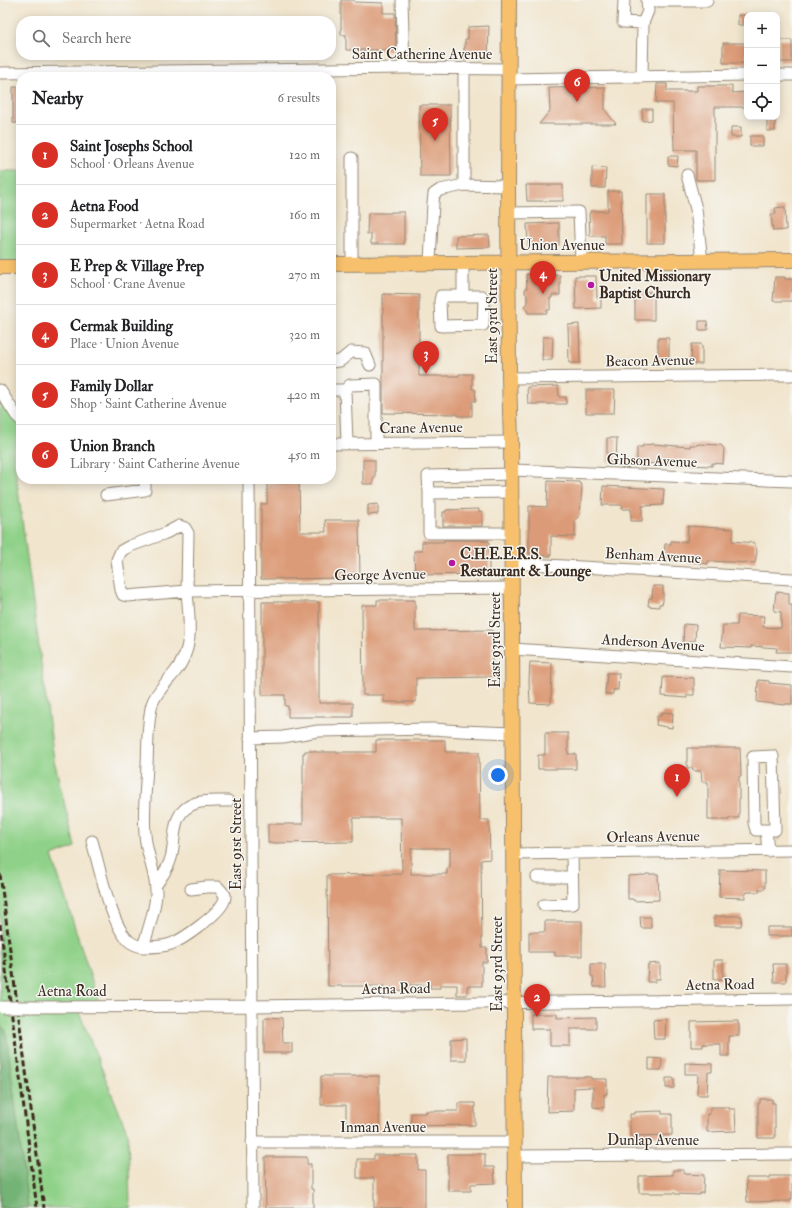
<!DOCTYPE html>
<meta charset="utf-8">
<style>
body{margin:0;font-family:"IM FELL Double Pica",serif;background:#f6f6f6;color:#202124}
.controls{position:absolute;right:12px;top:12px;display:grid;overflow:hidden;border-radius:8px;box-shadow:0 2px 10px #0003}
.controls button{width:36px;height:36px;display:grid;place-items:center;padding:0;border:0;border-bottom:1px solid #e0e0e0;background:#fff;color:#202124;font:20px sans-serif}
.you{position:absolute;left:498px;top:775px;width:14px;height:14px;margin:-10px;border:3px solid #fff;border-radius:50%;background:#1a73e8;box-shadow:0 0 0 6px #1a73e833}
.badge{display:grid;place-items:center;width:26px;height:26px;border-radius:50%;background:#d93025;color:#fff;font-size:13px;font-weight:700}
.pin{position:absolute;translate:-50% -33px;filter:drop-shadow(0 1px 2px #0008)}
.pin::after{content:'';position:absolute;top:21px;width:14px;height:12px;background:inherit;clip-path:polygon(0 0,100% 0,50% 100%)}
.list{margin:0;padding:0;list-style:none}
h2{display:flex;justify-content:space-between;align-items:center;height:52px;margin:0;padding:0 16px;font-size:17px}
h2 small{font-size:13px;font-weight:400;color:#757577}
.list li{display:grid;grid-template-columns:26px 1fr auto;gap:12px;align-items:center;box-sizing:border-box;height:60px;padding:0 16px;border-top:1px solid #e0e0e0}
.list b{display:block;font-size:15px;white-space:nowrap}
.list p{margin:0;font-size:13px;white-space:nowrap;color:#757577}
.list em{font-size:13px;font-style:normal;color:#757577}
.icon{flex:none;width:22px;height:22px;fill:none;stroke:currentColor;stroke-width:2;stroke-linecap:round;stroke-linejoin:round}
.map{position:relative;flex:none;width:792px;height:1208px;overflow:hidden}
.search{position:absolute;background:#fff;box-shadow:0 2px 10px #0003;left:16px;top:16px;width:320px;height:44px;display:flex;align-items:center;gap:10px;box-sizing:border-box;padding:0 14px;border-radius:16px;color:#757577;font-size:15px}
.panel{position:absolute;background:#fff;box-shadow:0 2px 10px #0003;left:16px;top:72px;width:320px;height:412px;border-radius:16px}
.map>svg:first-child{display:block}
.green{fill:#8fd188;stroke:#657e53}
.forest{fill:#73b374;stroke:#576e49}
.building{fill:#dc9b78;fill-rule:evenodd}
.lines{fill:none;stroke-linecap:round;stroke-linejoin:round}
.minor-casing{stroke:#968876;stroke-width:13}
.major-casing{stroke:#968876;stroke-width:16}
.minor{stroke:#fff;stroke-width:11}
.major{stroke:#f7c06c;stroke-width:14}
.rail{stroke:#3b2a1e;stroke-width:3;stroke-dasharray:6 3;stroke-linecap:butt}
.minor-bridge-casing{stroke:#968876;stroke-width:13;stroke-linecap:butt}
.minor-bridge{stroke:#fff;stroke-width:11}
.poi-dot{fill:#b5179e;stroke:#f6f6f2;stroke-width:1.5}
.labels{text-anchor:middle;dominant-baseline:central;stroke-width:3;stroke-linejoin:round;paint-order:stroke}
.street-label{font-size:15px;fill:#3b2a1e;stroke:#f6f6f2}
.poi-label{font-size:15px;font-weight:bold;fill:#3b2a1e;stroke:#f6f6f2;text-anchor:start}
</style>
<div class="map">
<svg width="792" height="1208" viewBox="0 0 792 1208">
<rect width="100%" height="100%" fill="#f6f6f2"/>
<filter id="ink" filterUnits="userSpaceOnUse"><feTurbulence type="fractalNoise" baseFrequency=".025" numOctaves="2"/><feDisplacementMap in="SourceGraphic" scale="8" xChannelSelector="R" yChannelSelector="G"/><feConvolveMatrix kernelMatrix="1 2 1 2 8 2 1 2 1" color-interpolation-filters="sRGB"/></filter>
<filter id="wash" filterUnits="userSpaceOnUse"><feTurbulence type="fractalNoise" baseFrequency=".012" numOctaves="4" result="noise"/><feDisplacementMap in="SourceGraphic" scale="16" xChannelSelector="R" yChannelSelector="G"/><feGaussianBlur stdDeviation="0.9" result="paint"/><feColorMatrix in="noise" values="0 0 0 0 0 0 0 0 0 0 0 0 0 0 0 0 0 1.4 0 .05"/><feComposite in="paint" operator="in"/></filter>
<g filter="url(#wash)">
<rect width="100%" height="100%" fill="#f1e5cd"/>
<path class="green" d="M0,171H21V267H0Z
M0,390L21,420V432L13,452L54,760L75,847L52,856L100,1006L77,1007L128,1134L130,1205L132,1208H0Z"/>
<path class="forest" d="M0,1026L6,1030L28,1208H0Z"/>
<g id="blocks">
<path class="building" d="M341,0H354V2L383,3V13H395L396,50H346V35H341Z
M738,15H747V25H738Z
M489,26L488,58H464V48H465V39H468V27Z
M779,40H792V62H779Z
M723,43H747V63H723Z
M657,84H667V91H697V86H732V93L747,92V107H715V180H696V150H674L673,103H656Z
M13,87H21V123H13Z
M605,87V110L616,124H539L550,111L549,88Z
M419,105H450L451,176H420Z
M642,109H652V120L643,121Z
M767,117H775V131H767Z
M731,127H741V137H731Z
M750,136H763V146H750Z
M668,156H678L677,166L668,165Z
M592,167L606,168L605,188H592Z
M526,185H563V201H527Z
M608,191H621L622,244H605V236H590L589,214H590V211H608Z
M647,194H665V243H647Z
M783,207H785L786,230L773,231L771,214H776L775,208Z
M391,212H404V244H371V234H367L368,213H391Z
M559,223V245L528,246L527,224Z
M489,235L490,247L456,248V236Z
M547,272L550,275H560V295H552V298H550V310H547V313H528L527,310L524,306L527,303V295L525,293V290L527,287L526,274H531L533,276H543Z
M575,276H596L597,298H601V308L576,309Z
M775,277H785V279H792V301H773Z
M635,292H654V320H635Z
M383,294L419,295V376H459V374H472V389H475L476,401H472V416H458L457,414L383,413Z
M699,321H707L708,330H699Z
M579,324L580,363H569L568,325Z
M543,337H553L552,360H542Z
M658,338H669V362H658Z
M692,344H701V346H702V364H693V359H691Z
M558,386L559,397H566V404H528L527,387Z
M586,390H615L614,413H586Z
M607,438H617L616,462H607Z
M653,444L690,447V445H698V444L721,445L724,449L723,464L712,463V466L637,463V447H643V445Z
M363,460H375V478H373V484H363Z
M548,481L579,482L582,486L580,515L575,520V537L551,536V556L529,555V506L547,507Z
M267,482H299L300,532H326L325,520H359L360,578L261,579V504H267Z
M603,486L664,489L663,505L642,506V521H631V509H622L623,506L621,505H602Z
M378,504V514L368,515V505Z
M479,509V512L482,511V526H443V512H446V510Z
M688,526L734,529L732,541L755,543V547H756L757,552L755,563L708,561V564L668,559V557H664L665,544H671V541L687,542Z
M444,540H482V541H489V574L415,575L414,551H422V542H444Z
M653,586H663V601L662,604H659V607L648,606L649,598H652Z
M776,592L789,593V605H792V652H776L777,648L751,646V648L721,647L723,625H737L738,615L764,616L763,627L781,628V612L774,611Z
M377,600H415V631L492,630V677L416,678V702H384V695H363L362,608V605H377Z
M262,602H319V703H353V717H288V706H285V695H262Z
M684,624L696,625L695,641H691V643H683Z
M530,662L552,663L551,704L530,703L529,681Z
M607,673H619L618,690H613V694H605Z
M663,677L694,678V695H687V698L662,696Z
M758,680L769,681V683L792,685V704H785V705L757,702Z
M662,712L673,713L672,728L656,725L657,716H661Z
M545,733H568V754H576V769H538V755H545Z
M376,740H445V752H479L480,820H489L490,859L481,860L482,948H487V962H482V986H467V995H457V985H440V988H430V985H408V991L384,989V986H328L327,875L402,874L401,818H353V842L268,843V824H303V753H305V751H315V752H376ZM411,848H450V868H447V874H411Z
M687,748H740L741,776H739V818H729V820H708V782H702L701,771H693V768H687Z
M720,870L765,871V889H759V892H747V893H745V898L719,897Z
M646,874H658L659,900L634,901L633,899H628V876L646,875Z
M714,916H742L741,926H714Z
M640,917H651V928H641Z
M545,921H582V956H555V952H529V932H545Z
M767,927H792V936H767Z
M714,960H723V979H714Z
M660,963V979H655V982H647L648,964Z
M591,964H605L606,987H594L593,976H591Z
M773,964H786V982H774Z
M531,1014H557V1018L596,1017V1029H570V1046H550V1029H531Z
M266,1017L282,1018L283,1043H292V1053H264V1020Z
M666,1019L665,1039H654L653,1020Z
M738,1021V1024H739V1036H729V1056H721V1044H703V1047H691V1022Z
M466,1038V1060H451V1039Z
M649,1058L662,1059L661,1070H649Z
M685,1063L712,1064V1072H708L707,1095H697L698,1074H685Z
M321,1076H379V1132H365V1130H346V1105H321Z
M548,1077H591V1079H607V1094H604V1108L593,1107V1087L574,1088V1111L547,1112Z
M666,1078H674V1088H666Z
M760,1099H772V1103H775V1138H758V1103H760Z
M458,1103H475V1125L411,1126V1113H426V1111H458Z
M710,1107H729V1109H735L736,1131L707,1132V1114H710Z
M662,1111V1114H672V1135L630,1136V1114H634V1112Z
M448,1154H485V1167H494L495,1183L471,1184V1191H448Z
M374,1155H418V1170H425V1208H374V1178H357V1159H374Z
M265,1157H307V1164H311V1189H313V1208H266Z
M673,1170H684V1174L704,1175L703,1193H700V1195L675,1194V1193H639V1176L673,1175Z
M770,1176H792V1199H791V1201L747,1202L746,1178H770Z"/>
</g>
</g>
<g filter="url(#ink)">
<use href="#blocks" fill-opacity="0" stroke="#968876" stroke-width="1"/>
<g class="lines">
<defs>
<path id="minor" d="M402,0L404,68
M624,0L623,22L643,23
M647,1H707
M464,68V185L508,186
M0,73L404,68L508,69
M777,75H792
M642,77L643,23L648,11L647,0
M508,79L747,75
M352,158V263
M687,175L696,209L702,261
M508,213L579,212L581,261
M430,262L433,203L434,194L440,190L464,185
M463,262V296
M441,296H482L484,299L483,325L441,326L440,301Z
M331,362L340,361L351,352L365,353L370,365
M509,378L792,375
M0,390L16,415L21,420
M331,390H345L350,385L376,384V443
M345,390L347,443
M331,444L511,442
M512,470L792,481
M249,479L253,1208
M512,492L429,493V533H512
M429,493L428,476L512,474
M106,495L145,490V479
M179,526L185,528L188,533L187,591L127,596L123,595L121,590L117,560L121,551L130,546L166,533Z
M512,563L792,579
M512,649L792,667
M250,738L283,737L318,731L433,729L461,731L513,733
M773,756L775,830H756L754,823L753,757Z
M766,830L768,851
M92,841C99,865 111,926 129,941C133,945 138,946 143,947
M513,854L792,850
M537,877H572
M156,885C162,876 168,869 171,858C177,837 169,812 196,803C206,800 218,801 228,801
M191,889L207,887H218L225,895C225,897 225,900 224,901C219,914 184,939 171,944C162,947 153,947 143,947C148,930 155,912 156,894C157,875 146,854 145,834C143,812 146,788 147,765C148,745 147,724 152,704C156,692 167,682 175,672C195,647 189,621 187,591L512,588
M544,905L573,904L572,853
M31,1007L252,1006L792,999
M252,1142H515
M515,1156L792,1154"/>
<path id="major" d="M509,0L508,186L509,378L511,442L515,1208
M331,264L792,260
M0,267H21"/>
</defs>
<use href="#minor" class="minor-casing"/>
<use href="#major" class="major-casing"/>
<use href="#minor" class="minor"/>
<use href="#major" class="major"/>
<path class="rail" d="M0,874L44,1208
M0,924L37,1208"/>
<defs>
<path id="minor-bridge" d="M2,1007H31"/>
</defs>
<use href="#minor-bridge" class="minor-bridge-casing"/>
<use href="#minor-bridge" class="minor-bridge"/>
</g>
</g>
<g class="poi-dot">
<circle cx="591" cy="285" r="4"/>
<circle cx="452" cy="563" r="4"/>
</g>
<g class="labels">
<g class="street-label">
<text x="422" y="54">Saint Catherine Avenue</text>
<text x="562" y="245">Union Avenue</text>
<text transform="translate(492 316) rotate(-90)">East 93rd Street</text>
<text transform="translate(650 361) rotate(-1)">Beacon Avenue</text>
<text transform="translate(421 428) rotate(-1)">Crane Avenue</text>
<text transform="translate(652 461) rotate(2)">Gibson Avenue</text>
<text transform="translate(653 556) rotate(3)">Benham Avenue</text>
<text transform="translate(380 575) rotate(-1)">George Avenue</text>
<text transform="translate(495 640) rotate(-90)">East 93rd Street</text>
<text transform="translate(653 643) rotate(4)">Anderson Avenue</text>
<text transform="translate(653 837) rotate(-1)">Orleans Avenue</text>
<text transform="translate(236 844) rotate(-90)">East 91st Street</text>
<text transform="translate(497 964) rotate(-90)">East 93rd Street</text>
<text transform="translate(720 985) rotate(-1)">Aetna Road</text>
<text transform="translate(396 989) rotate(-1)">Aetna Road</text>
<text x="72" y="991">Aetna Road</text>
<text x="383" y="1127">Inman Avenue</text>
<text x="653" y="1140">Dunlap Avenue</text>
</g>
<g class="poi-label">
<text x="599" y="276">United Missionary<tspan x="599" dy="17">Baptist Church</tspan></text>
<text x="460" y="554">C.H.E.E.R.S.<tspan x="460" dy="17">Restaurant &amp; Lounge</tspan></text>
</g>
</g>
</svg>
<div class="controls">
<button>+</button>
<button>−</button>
<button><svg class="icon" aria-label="locate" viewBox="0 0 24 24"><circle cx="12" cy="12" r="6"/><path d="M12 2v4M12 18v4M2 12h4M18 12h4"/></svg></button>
</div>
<div class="you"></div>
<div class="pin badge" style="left:677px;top:797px">1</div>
<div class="pin badge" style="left:537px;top:1017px">2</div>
<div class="pin badge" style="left:426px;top:374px">3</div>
<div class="pin badge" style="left:543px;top:294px">4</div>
<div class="pin badge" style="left:435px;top:141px">5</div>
<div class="pin badge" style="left:577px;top:102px">6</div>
<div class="search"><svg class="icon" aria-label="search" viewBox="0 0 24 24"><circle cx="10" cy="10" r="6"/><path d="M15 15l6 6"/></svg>Search here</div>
<section class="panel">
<h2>Nearby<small>6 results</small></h2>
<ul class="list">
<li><span class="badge">1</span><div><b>Saint Josephs School</b><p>School · Orleans Avenue</p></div><em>120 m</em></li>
<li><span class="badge">2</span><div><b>Aetna Food</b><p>Supermarket · Aetna Road</p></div><em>160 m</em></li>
<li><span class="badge">3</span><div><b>E Prep &amp; Village Prep</b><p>School · Crane Avenue</p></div><em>270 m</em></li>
<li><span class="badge">4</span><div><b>Cermak Building</b><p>Place · Union Avenue</p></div><em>320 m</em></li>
<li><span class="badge">5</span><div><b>Family Dollar</b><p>Shop · Saint Catherine Avenue</p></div><em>420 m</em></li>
<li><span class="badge">6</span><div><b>Union Branch</b><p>Library · Saint Catherine Avenue</p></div><em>450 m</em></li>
</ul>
</section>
</div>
